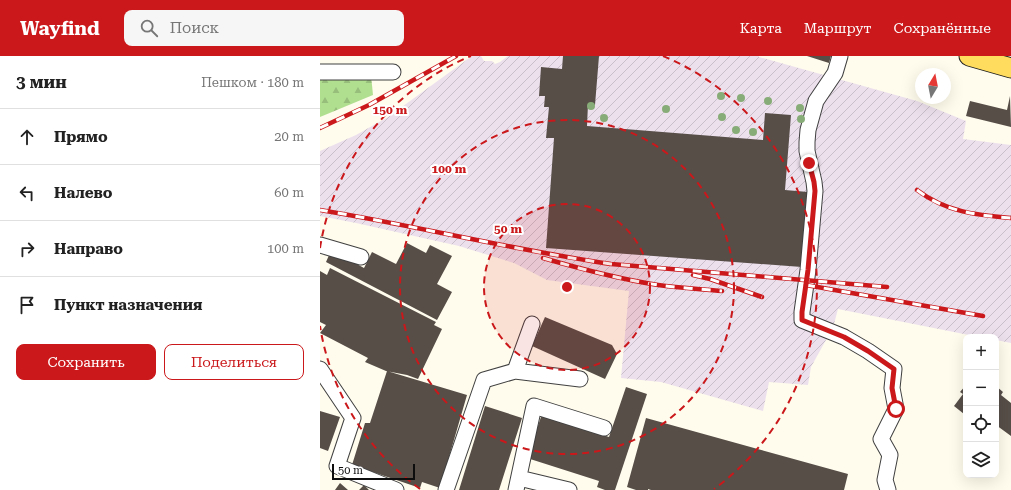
<!DOCTYPE html>
<html lang="ru">
<meta charset="utf-8">
<style>
body{margin:0;font-family:"Roboto Serif",serif;background:#f6f6f6;color:#222}
.controls{position:absolute;right:12px;bottom:12px;display:grid;overflow:hidden;border-radius:8px;box-shadow:0 4px 16px #0002}
.controls button{width:36px;height:36px;display:grid;place-items:center;padding:0;border:0;border-bottom:1px solid #e0e0e0;background:#fff;color:#222;font:20px sans-serif}
.compass{position:absolute;left:595px;top:12px;width:36px;height:36px;border-radius:50%;background:#fff;box-shadow:0 4px 16px #0002;rotate:10deg}
.scale{position:absolute;left:12px;bottom:10px;width:83px;box-sizing:border-box;padding-left:4px;border:2px solid #0d0d0d;border-top:0;font-size:11px;line-height:14px;white-space:nowrap;color:#0d0d0d;-webkit-text-stroke:3px #fff;paint-order:stroke}
.stop{position:absolute;width:12px;height:12px;margin:-9px;border:3px solid #ca181b;border-radius:50%;background:#fff}
.stop.end{background:#ca181b;border-color:#fff;box-shadow:0 1px 4px #0008}
.list{margin:0;padding:0;list-style:none}
h2{display:flex;justify-content:space-between;align-items:center;height:52px;margin:0;padding:0 16px;font-size:17px}
h2 small{font-size:13px;font-weight:400;color:#767676}
.list li{display:grid;grid-template-columns:26px 1fr auto;gap:12px;align-items:center;box-sizing:border-box;height:56px;padding:0 16px;border-top:1px solid #e0e0e0}
.list b{display:block;font-size:15px;white-space:nowrap}
.list em{font-size:13px;font-style:normal;color:#767676}
.actions{display:flex;gap:8px;padding:12px 16px}
.actions a{flex:1;padding:9px 0;border:1px solid #ca181b;border-radius:8px;text-align:center;font-size:14px;color:#ca181b}
.actions .main{background:#ca181b;color:#fff}
.icon{flex:none;width:22px;height:22px;fill:none;stroke:currentColor;stroke-width:2;stroke-linecap:round;stroke-linejoin:round}
.map{position:relative;flex:none;width:691px;height:434px;overflow:hidden}
header{display:flex;align-items:center;gap:24px;box-sizing:border-box;height:56px;padding:0 20px;background:#ca181b;color:#fff}
header strong{font-size:19px}
nav{display:flex;gap:22px;margin-inline-start:auto;font-size:14px}
.search{width:280px;height:36px;background:#f6f6f6;display:flex;align-items:center;gap:10px;box-sizing:border-box;padding:0 14px;border-radius:8px;color:#767676;font-size:15px}
main{display:flex}
aside{flex:1;background:#fff}
.map>svg:first-child{display:block}
.industrial{fill:url(#industrial-furrows)}
.forest{fill:url(#forest-firs)}
.building{fill:#574e48}
.lines{fill:none;stroke-linecap:round;stroke-linejoin:round}
.minor-casing{stroke:#404040;stroke-width:17}
.major-casing{stroke:#1e1e1e;stroke-width:21}
.minor{stroke:#fff;stroke-width:15}
.major{stroke:#ffdc5d;stroke-width:19}
.rail-casing{stroke:#ca181b;stroke-width:4.5}
.rail{stroke:#fff;stroke-width:3;stroke-dasharray:9;stroke-linecap:butt}
.tree{fill:#88ac77}
.route{stroke:#ca181b;stroke-width:5}
.ring{fill:none;stroke:#ca181b;stroke-width:2;stroke-dasharray:7 5}
.centre{fill:#ca181b;stroke:#fff;stroke-width:2}
.ring-label{font-size:12px;text-anchor:middle;font-weight:bold;fill:#ca181b;stroke:#fff;stroke-width:4;stroke-linejoin:round;paint-order:stroke}
</style>
<header>
<strong>Wayfind</strong>
<div class="search"><svg class="icon" aria-label="search" viewBox="0 0 24 24"><circle cx="10" cy="10" r="6"/><path d="M15 15l6 6"/></svg>Поиск</div>
<nav><a>Карта</a><a>Маршрут</a><a>Сохранённые</a></nav>
</header>
<main>
<aside>
<h2>3 мин<small>Пешком · 180 m</small></h2>
<ul class="list">
<li><svg class="icon" aria-label="ahead" viewBox="0 0 24 24"><path d="M12 20V5M6 11l6-6 6 6"/></svg><div><b>Прямо</b></div><em>20 m</em></li>
<li><svg class="icon" aria-label="left" viewBox="0 0 24 24"><path d="M17 20v-9H6M10 6l-5 5 5 5"/></svg><div><b>Налево</b></div><em>60 m</em></li>
<li><svg class="icon" aria-label="right" viewBox="0 0 24 24"><path d="M7 20v-9h11M14 6l5 5-5 5"/></svg><div><b>Направо</b></div><em>100 m</em></li>
<li><svg class="icon" aria-label="arrive" viewBox="0 0 24 24"><path d="M6 21V4h12l-3 4 3 4H6"/></svg><div><b>Пункт назначения</b></div></li>
</ul>
<div class="actions"><a class="main">Сохранить</a><a>Поделиться</a></div>
</aside>
<div class="map">
<svg width="691" height="434" viewBox="0 0 691 434">
<defs>
<pattern id="industrial-furrows" width="10" height="10" patternUnits="userSpaceOnUse"><rect width="10" height="10" fill="#ece0ed"/><path d="M-1 1l2-2M0 10L10 0M9 11l2-2" fill="none" stroke="#c9bfca"/></pattern>
<pattern id="forest-firs" width="22" height="20" patternUnits="userSpaceOnUse"><rect width="22" height="20" fill="#b1df90"/><path d="M5 1l3.5 6h-7zM16 11l3.5 6h-7z" fill="#97be7b"/></pattern>
</defs>
<rect width="100%" height="100%" fill="#fffced"/>
<path class="industrial" d="M152,0H161L164,5H172L175,8L180,6L188,0H439V1L597,45L646,65L643,83L691,89V287L676,284V281H659L518,253L514,268L511,275L491,311L488,329L449,326L443,355L341,326L301,322L309,235L227,224L194,207L139,190L36,167L0,160V95L36,79L68,61Z"/>
<path class="forest" d="M51,19L53,39L0,61V20Z"/>
<path class="building" d="M243,0H279L275,49L268,48L267,70L443,84L445,57L471,59L465,134L488,136L482,211L226,192L234,82H226L229,51H224L225,40H219L221,11L242,13Z
M487,0H511L509,7Z
M690,40L691,71L646,60L650,45L687,54Z
M87,187L106,197L110,189L132,200L117,228L132,236L117,264L6,206L10,197L23,204L24,201L44,212L52,196L76,208Z
M10,212L116,266L114,269L122,273L98,323L87,319L66,315L45,306L48,302L0,277L6,269L0,266V215L7,219Z
M225,261L292,289L297,298L285,323L212,290Z
M67,315L147,339L120,432L102,426L100,432L32,409L45,367H50Z
M646,329V355L644,358L634,350L643,338L640,336Z
M676,330L683,336L681,339L691,347V380L676,369Z
M306,331L327,338L295,434H285L277,431L279,425L207,402L222,358L289,381Z
M165,350L202,362L179,434H139Z
M0,355L20,361L8,395L0,392Z
M326,362L528,418L524,434H331L328,433V434H316L307,431Z
M20,427L28,434H15Z
M44,429L49,434H39Z"/>
<g class="lines">
<defs>
<path id="minor" d="M520,0L515,17L496,45L488,74L487,86V95L494,126L495,135L488,214L482,256V264L524,281L548,295L574,313L572,332L576,353L561,383L570,399L565,424L568,434
M0,16H73
M0,189L41,201
M0,313L33,362L17,410L76,434
M195,315L212,268
M199,422L249,434
M126,434L164,324L195,315L260,323
M196,434L214,350L284,372"/>
<path id="major" d="M649,0L691,12"/>
</defs>
<use href="#minor" class="minor-casing"/>
<use href="#major" class="major-casing"/>
<use href="#minor" class="minor"/>
<use href="#major" class="major"/>
<defs>
<path id="rail" d="M0,72L49,49L136,0
M597,134C626,156 656,159 691,162
M0,154C97,170 193,194 291,208L567,231
M223,202C261,213 299,223 338,229C359,232 381,233 402,235
M373,219L390,223L442,241
M486,229L663,260"/>
</defs>
<use href="#rail" class="rail-casing"/>
<use href="#rail" class="rail"/>
</g>
<g class="tree">
<circle cx="401" cy="40" r="4"/>
<circle cx="421" cy="42" r="4"/>
<circle cx="448" cy="45" r="4"/>
<circle cx="271" cy="50" r="4"/>
<circle cx="480" cy="52" r="4"/>
<circle cx="346" cy="53" r="4"/>
<circle cx="402" cy="61" r="4"/>
<circle cx="284" cy="62" r="4"/>
<circle cx="481" cy="63" r="4"/>
<circle cx="416" cy="74" r="4"/>
<circle cx="433" cy="76" r="4"/>
</g>
<g class="lines">
<path class="route" d="M489,107L494,126L495,135L488,214L482,256V264L524,281L548,295L574,313L572,332L576,353"/>
</g>
<circle cx="247" cy="231" r="83" fill="#ca181b" fill-opacity=".12"/>
<g class="ring">
<circle cx="247" cy="231" r="83"/>
<circle cx="247" cy="231" r="167"/>
<path d="M100 433A250 250 0 0 1 0 270M0 192A250 250 0 0 1 151 0M343 0A250 250 0 0 1 394 433"/>
</g>
<circle cx="247" cy="231" r="6" class="centre"/>
<g class="ring-label">
<text x="70" y="58">150 m</text>
<text x="129" y="117">100 m</text>
<text x="188" y="177">50 m</text>
</g>
</svg>
<div class="controls">
<button>+</button>
<button>−</button>
<button><svg class="icon" aria-label="locate" viewBox="0 0 24 24"><circle cx="12" cy="12" r="6"/><path d="M12 2v4M12 18v4M2 12h4M18 12h4"/></svg></button>
<button><svg class="icon" aria-label="layers" viewBox="0 0 24 24"><path d="M12 4l9 5-9 5-9-5zM3 14l9 5 9-5"/></svg></button>
</div>
<svg class="compass" viewBox="-18 -18 36 36"><path d="M0-13l5 13h-10z" fill="#e53935"/><path d="M0 13l5-13h-10z" fill="#767676"/></svg>
<div class="scale">50 m</div>
<div class="stop" style="left:576px;top:353px"></div>
<div class="stop end" style="left:489px;top:107px"></div>
</div>
</main>
